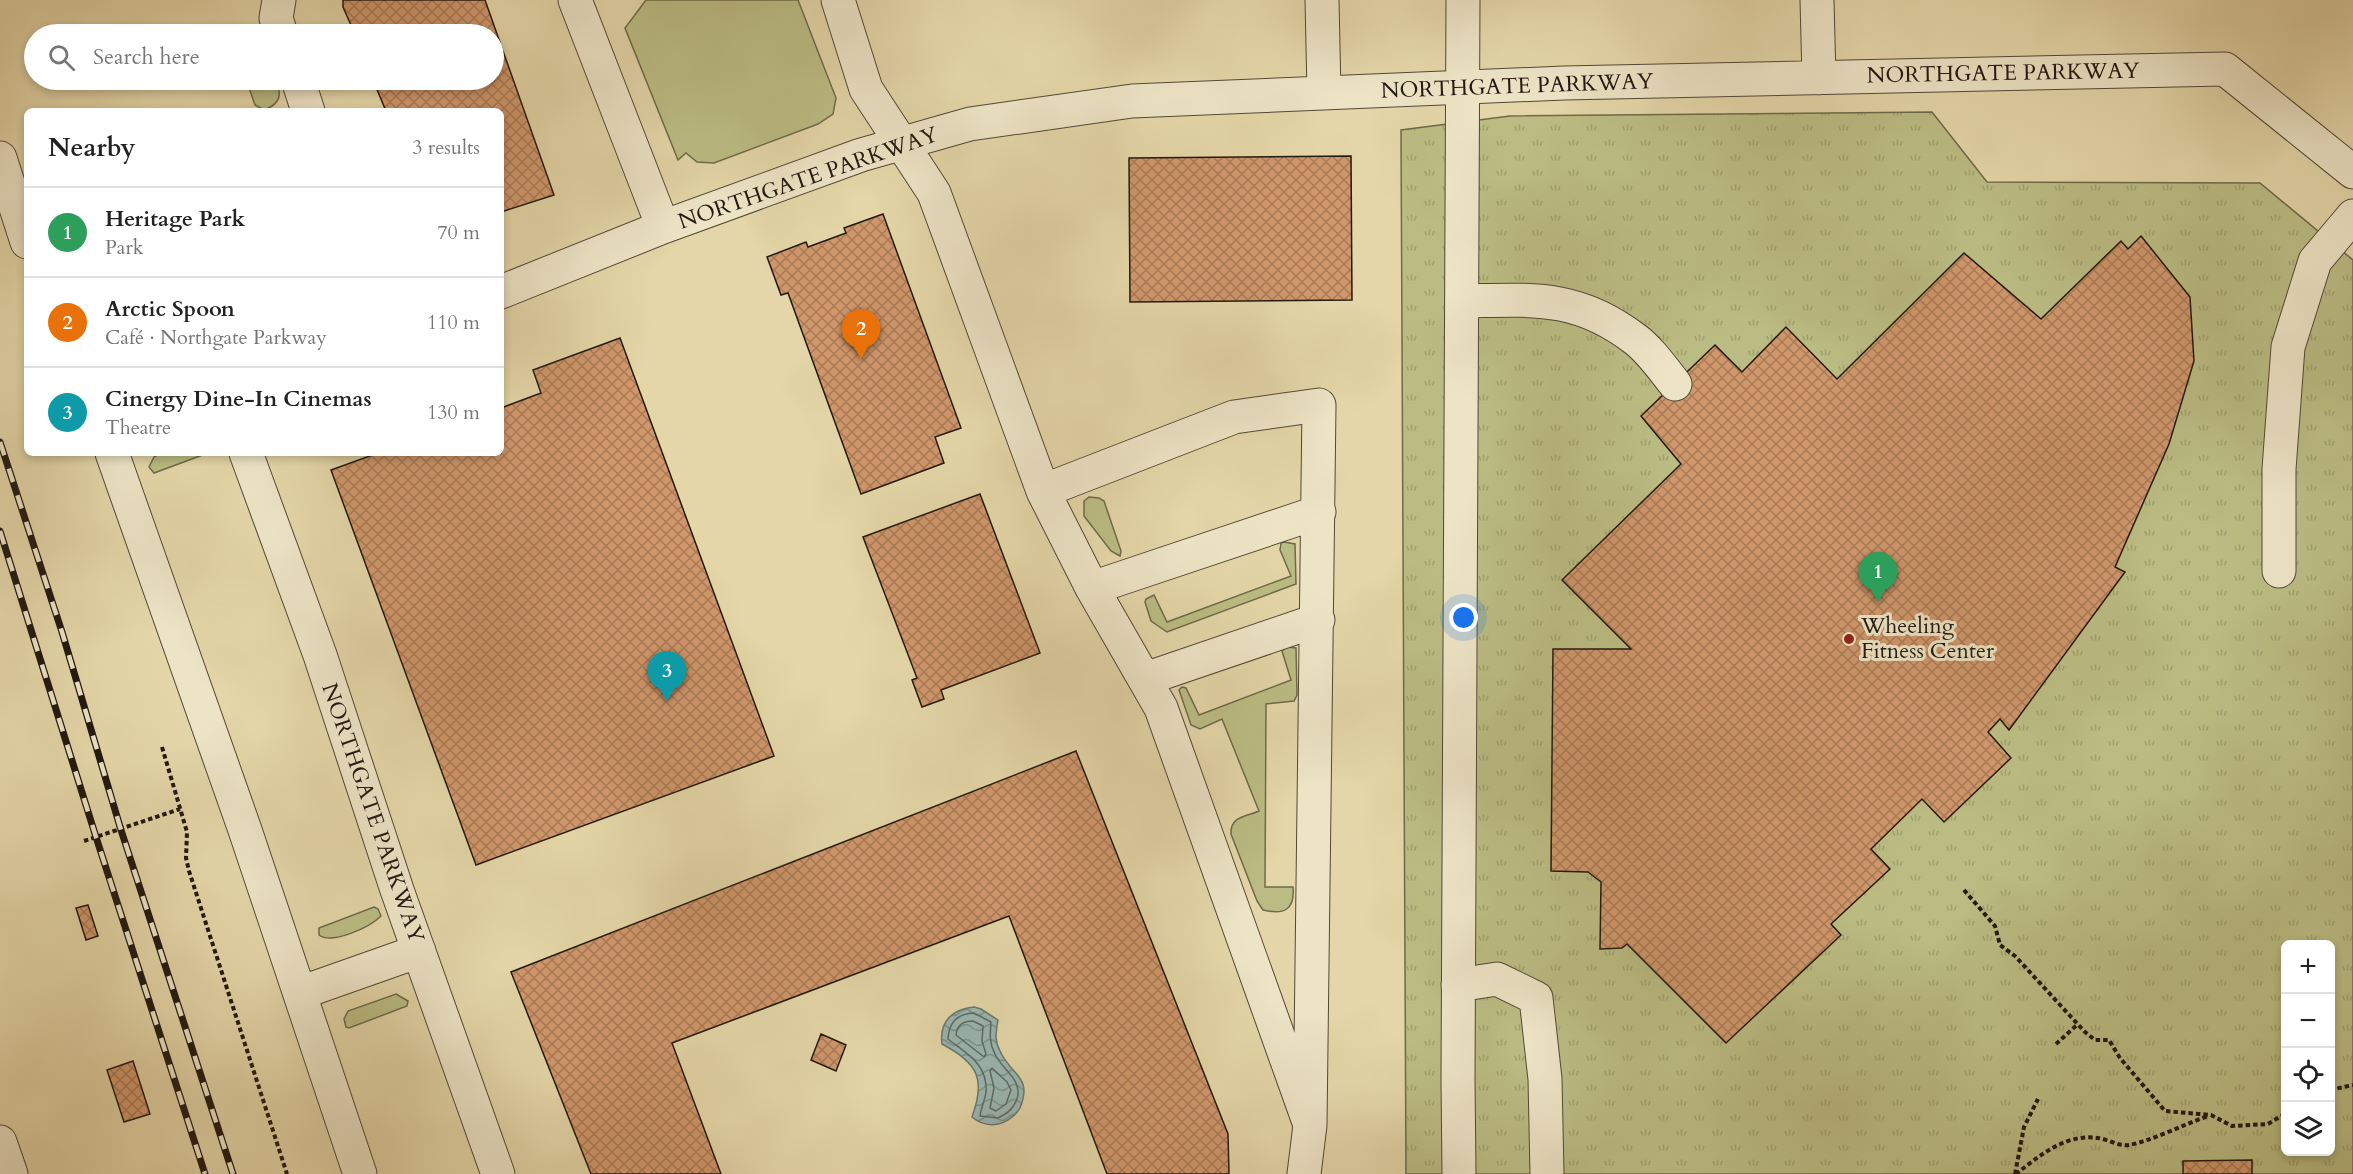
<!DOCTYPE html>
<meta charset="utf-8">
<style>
body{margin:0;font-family:Cardo,serif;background:#f2f2f2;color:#222}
.controls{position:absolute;right:18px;bottom:18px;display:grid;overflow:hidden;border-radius:9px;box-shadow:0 3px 9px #0003}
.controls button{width:54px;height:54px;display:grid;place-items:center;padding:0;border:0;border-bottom:2px solid #e0e0e0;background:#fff;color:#222;font:30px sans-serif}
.you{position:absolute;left:1464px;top:618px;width:21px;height:21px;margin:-15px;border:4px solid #fff;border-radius:50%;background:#1a73e8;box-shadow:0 0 0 9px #1a73e833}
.badge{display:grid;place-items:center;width:39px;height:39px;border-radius:50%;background:#111827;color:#fff;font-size:20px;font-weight:700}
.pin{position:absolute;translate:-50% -50px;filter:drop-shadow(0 2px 3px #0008)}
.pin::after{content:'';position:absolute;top:32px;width:21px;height:18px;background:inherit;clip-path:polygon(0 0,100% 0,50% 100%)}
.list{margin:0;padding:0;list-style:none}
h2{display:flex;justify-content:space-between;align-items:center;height:78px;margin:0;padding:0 24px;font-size:26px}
h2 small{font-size:20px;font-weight:400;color:#767676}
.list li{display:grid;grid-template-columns:39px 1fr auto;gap:18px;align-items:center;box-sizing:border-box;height:90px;padding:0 24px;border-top:2px solid #e0e0e0}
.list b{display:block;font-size:22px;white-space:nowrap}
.list p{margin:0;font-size:20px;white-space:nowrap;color:#767676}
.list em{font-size:20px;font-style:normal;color:#767676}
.icon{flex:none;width:33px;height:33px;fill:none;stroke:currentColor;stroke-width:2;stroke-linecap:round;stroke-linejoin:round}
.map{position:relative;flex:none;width:2353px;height:1174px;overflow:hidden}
.search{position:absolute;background:#fff;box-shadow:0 3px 9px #0003;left:24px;top:24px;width:480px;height:66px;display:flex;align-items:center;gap:15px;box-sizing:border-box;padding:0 21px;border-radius:33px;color:#767676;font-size:22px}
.panel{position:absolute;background:#fff;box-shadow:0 3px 9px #0003;left:24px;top:108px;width:480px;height:348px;border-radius:9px}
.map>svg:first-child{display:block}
.grass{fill:#bbbc83;stroke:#6e6a4a;stroke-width:1.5}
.park{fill:url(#park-tufts);stroke:#6e6a4a;stroke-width:1.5;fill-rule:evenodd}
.water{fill:url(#water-waves);stroke:#697872;stroke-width:1.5}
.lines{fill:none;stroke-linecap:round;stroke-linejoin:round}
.shore{stroke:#5e6862;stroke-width:1.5}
.building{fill:url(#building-cross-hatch);stroke:#221911;stroke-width:1.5}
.minor-casing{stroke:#524837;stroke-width:35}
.path{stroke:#221911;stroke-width:4;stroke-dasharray:4.5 3;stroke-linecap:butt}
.minor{stroke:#ede4c6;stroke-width:33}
.rail-casing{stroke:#221911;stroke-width:7}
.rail{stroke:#ede4c6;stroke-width:4.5;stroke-dasharray:14;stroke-linecap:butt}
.poi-dot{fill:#8f2418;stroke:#ede4c6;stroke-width:2}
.labels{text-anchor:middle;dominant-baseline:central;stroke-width:6;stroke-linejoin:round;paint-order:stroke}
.street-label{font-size:22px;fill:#221911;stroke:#ede4c6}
.poi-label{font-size:22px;fill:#221911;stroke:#ede4c6;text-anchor:start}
</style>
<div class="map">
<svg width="2353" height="1174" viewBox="0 0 2353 1174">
<defs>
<pattern id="park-tufts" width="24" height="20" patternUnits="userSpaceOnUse" patternTransform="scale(1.5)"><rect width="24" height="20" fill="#bbbc83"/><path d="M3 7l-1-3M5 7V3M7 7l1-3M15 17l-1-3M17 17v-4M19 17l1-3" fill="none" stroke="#a0a170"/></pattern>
<pattern id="water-waves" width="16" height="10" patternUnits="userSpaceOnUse" patternTransform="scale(1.5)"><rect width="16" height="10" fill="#99b7b2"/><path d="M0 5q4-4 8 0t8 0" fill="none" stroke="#7c948f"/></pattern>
<pattern id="building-cross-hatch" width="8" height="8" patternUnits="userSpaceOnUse" patternTransform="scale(1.5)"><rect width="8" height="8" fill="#d0976b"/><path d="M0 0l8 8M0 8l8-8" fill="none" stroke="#a87a57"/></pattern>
</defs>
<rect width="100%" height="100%" fill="#e4d6a8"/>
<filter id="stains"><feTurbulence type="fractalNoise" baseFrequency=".00333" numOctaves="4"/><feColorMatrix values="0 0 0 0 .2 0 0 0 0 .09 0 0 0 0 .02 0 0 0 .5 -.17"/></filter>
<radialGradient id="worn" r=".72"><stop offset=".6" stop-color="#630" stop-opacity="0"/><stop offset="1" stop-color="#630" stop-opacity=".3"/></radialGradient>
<path class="grass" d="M646,0H798L836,98L833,114L818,124L714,163L697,162L686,153L678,160L625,28Z
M256,80H275C283,95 280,104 264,110L255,105L247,82Z
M161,453H208L154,473L149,467L154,457Z
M1089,497L1099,498L1104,501L1121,551L1120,556L1111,551L1084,516V501Z
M1284,542L1295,544L1296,584L1167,632L1151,621L1145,602L1146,599L1154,595L1167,622L1291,576L1280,550L1281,543Z
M1287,647L1296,648L1297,695L1294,701L1266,704L1265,887H1293C1295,910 1284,915 1263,910L1257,901L1231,834C1230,816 1246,817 1259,811L1222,719L1200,729L1191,725L1179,690L1182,687L1186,688L1199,715L1291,680L1282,651Z
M374,907L378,909L381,916C370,927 332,945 319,935V928Z
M396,994L408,1001L407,1006L349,1028L346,1027L344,1019L348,1011Z"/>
<path class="park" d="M1932,112L1987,182L2260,183L2353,260V1174H1406L1401,130L1510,116ZM2286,944H2330V1152H2286Z"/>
<path class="water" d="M974,1007L981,1009L998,1020C996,1032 994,1040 1000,1051C1011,1076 1033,1076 1020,1108C1016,1115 1006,1123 998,1124C988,1126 979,1123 972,1117C986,1079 978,1063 942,1044C939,1021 953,1009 974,1007Z"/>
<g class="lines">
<path class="shore" d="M974,1013L991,1022C990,1034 989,1043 995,1054C1002,1070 1023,1079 1017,1099C1013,1109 1008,1113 998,1118L980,1116C981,1108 985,1100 986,1092C988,1063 965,1053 948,1039C949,1022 957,1014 974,1013Z
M973,1021L983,1026L982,1041L986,1054L984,1057L956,1035C957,1024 964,1021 973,1021Z
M992,1068L1007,1082L1011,1090L1006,1104L996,1111L990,1108L994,1088L990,1071Z"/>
</g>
<path class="building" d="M343,0H485L554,195L501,212V111H386L373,80H494V34H355L343,7Z
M1351,156L1352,300L1130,302L1129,158Z
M883,214L961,428L935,437L944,463L861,494L788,293L781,295L767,257L806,242L808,247L846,233L844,228Z
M2141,236L2190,297L2194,361L2169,444L2115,567L2125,572L2009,730L2000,719L1988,732L2011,758L1944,822L1922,799L1871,849L1890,869L1831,924L1841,935L1726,1043L1627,944L1622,948L1600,949L1601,882L1588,872L1551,871L1553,649H1631L1562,580L1681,464L1641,416L1715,345L1742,372L1786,327L1837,379L1964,253L2041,319L2121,241L2128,249Z
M620,338L774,756L476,865L331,470L378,453H501V408L541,393L533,370Z
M980,494L1040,653L941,690L944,699L922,707L912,680L917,678L863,537Z
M1076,751L1228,1134L1229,1174H1107L1009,916L672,1043L721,1174H591L511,972Z
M88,905L98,936L86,940L76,908Z
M821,1034L846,1045L836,1071L811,1060Z
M133,1061L150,1114L124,1122L107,1070Z
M2252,1160V1174H2183V1161Z"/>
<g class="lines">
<defs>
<path id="minor" d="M279,0L276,18L281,34
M575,0L663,227
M838,0L866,89L934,193L1043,491L1092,588L1161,708L1310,1125L1319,405L1234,417L1043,491
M1322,0L1324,92
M1817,0L1819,78
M298,80L308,111
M0,158L27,242
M501,292L663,227L861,155L970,124L1132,101L1564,83L2225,69L2353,172
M1463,301C1532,300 1576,294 1635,339C1650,350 1663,369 1675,384
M112,453L245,830L360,1174
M246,453L320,655L397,890L498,1174
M2279,571V469L2288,347L2315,261L2353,216
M1092,588L1319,512
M1145,679L1318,620
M1458,985L1497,979L1536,998L1545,1079L1547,1174
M300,993L419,951
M0,1142L11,1174
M1304,1174L1310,1125
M1459,1174L1458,1080L1463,0"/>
</defs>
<use href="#minor" class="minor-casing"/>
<path class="path" d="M162,747L187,832L186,858L189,871L287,1174
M84,841L180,809
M1964,890L1995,926L2000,945L2015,956L2085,1032L2095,1040H2109L2120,1058L2165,1111L2211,1115L2232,1126L2268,1124L2286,1113
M2056,1044L2078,1024
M2330,1090L2353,1085
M2015,1174L2024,1127L2038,1099
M2016,1174C2039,1156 2066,1133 2098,1138C2107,1139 2120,1147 2129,1145C2151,1141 2185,1124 2208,1116"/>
<use href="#minor" class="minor"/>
<defs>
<path id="rail" d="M0,442L62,632L121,830L233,1174
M0,531L96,837L205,1174"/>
</defs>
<use href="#rail" class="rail-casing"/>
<use href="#rail" class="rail"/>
</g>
<circle class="poi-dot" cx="1849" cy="639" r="6"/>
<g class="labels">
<g class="street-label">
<text transform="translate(2003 73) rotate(-1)">NORTHGATE PARKWAY</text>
<text transform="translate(1517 86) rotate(-2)">NORTHGATE PARKWAY</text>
<text transform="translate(808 178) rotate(-19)">NORTHGATE PARKWAY</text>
<text transform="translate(373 813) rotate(71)">NORTHGATE PARKWAY</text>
</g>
<g class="poi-label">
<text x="1861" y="626">Wheeling<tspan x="1861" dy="25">Fitness Center</tspan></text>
</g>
</g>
<rect width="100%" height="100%" filter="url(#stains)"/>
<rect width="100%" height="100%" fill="url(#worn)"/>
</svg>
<div class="controls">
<button>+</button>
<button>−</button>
<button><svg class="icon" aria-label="locate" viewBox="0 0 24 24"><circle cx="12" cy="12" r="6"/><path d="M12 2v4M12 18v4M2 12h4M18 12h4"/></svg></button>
<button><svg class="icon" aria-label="layers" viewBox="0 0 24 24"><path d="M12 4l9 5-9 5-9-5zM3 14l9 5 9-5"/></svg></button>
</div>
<div class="you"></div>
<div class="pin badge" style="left:1878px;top:602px;background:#2e9e5b">1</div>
<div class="pin badge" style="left:861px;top:359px;background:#e8710a">2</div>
<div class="pin badge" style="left:667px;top:701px;background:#0f9aa8">3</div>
<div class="search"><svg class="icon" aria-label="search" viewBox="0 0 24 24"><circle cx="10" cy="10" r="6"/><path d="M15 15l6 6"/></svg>Search here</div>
<section class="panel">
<h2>Nearby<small>3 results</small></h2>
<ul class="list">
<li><span class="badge" style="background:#2e9e5b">1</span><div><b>Heritage Park</b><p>Park</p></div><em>70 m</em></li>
<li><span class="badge" style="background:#e8710a">2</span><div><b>Arctic Spoon</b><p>Café · Northgate Parkway</p></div><em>110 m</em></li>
<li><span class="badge" style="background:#0f9aa8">3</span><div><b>Cinergy Dine-In Cinemas</b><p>Theatre</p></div><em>130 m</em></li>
</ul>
</section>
</div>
